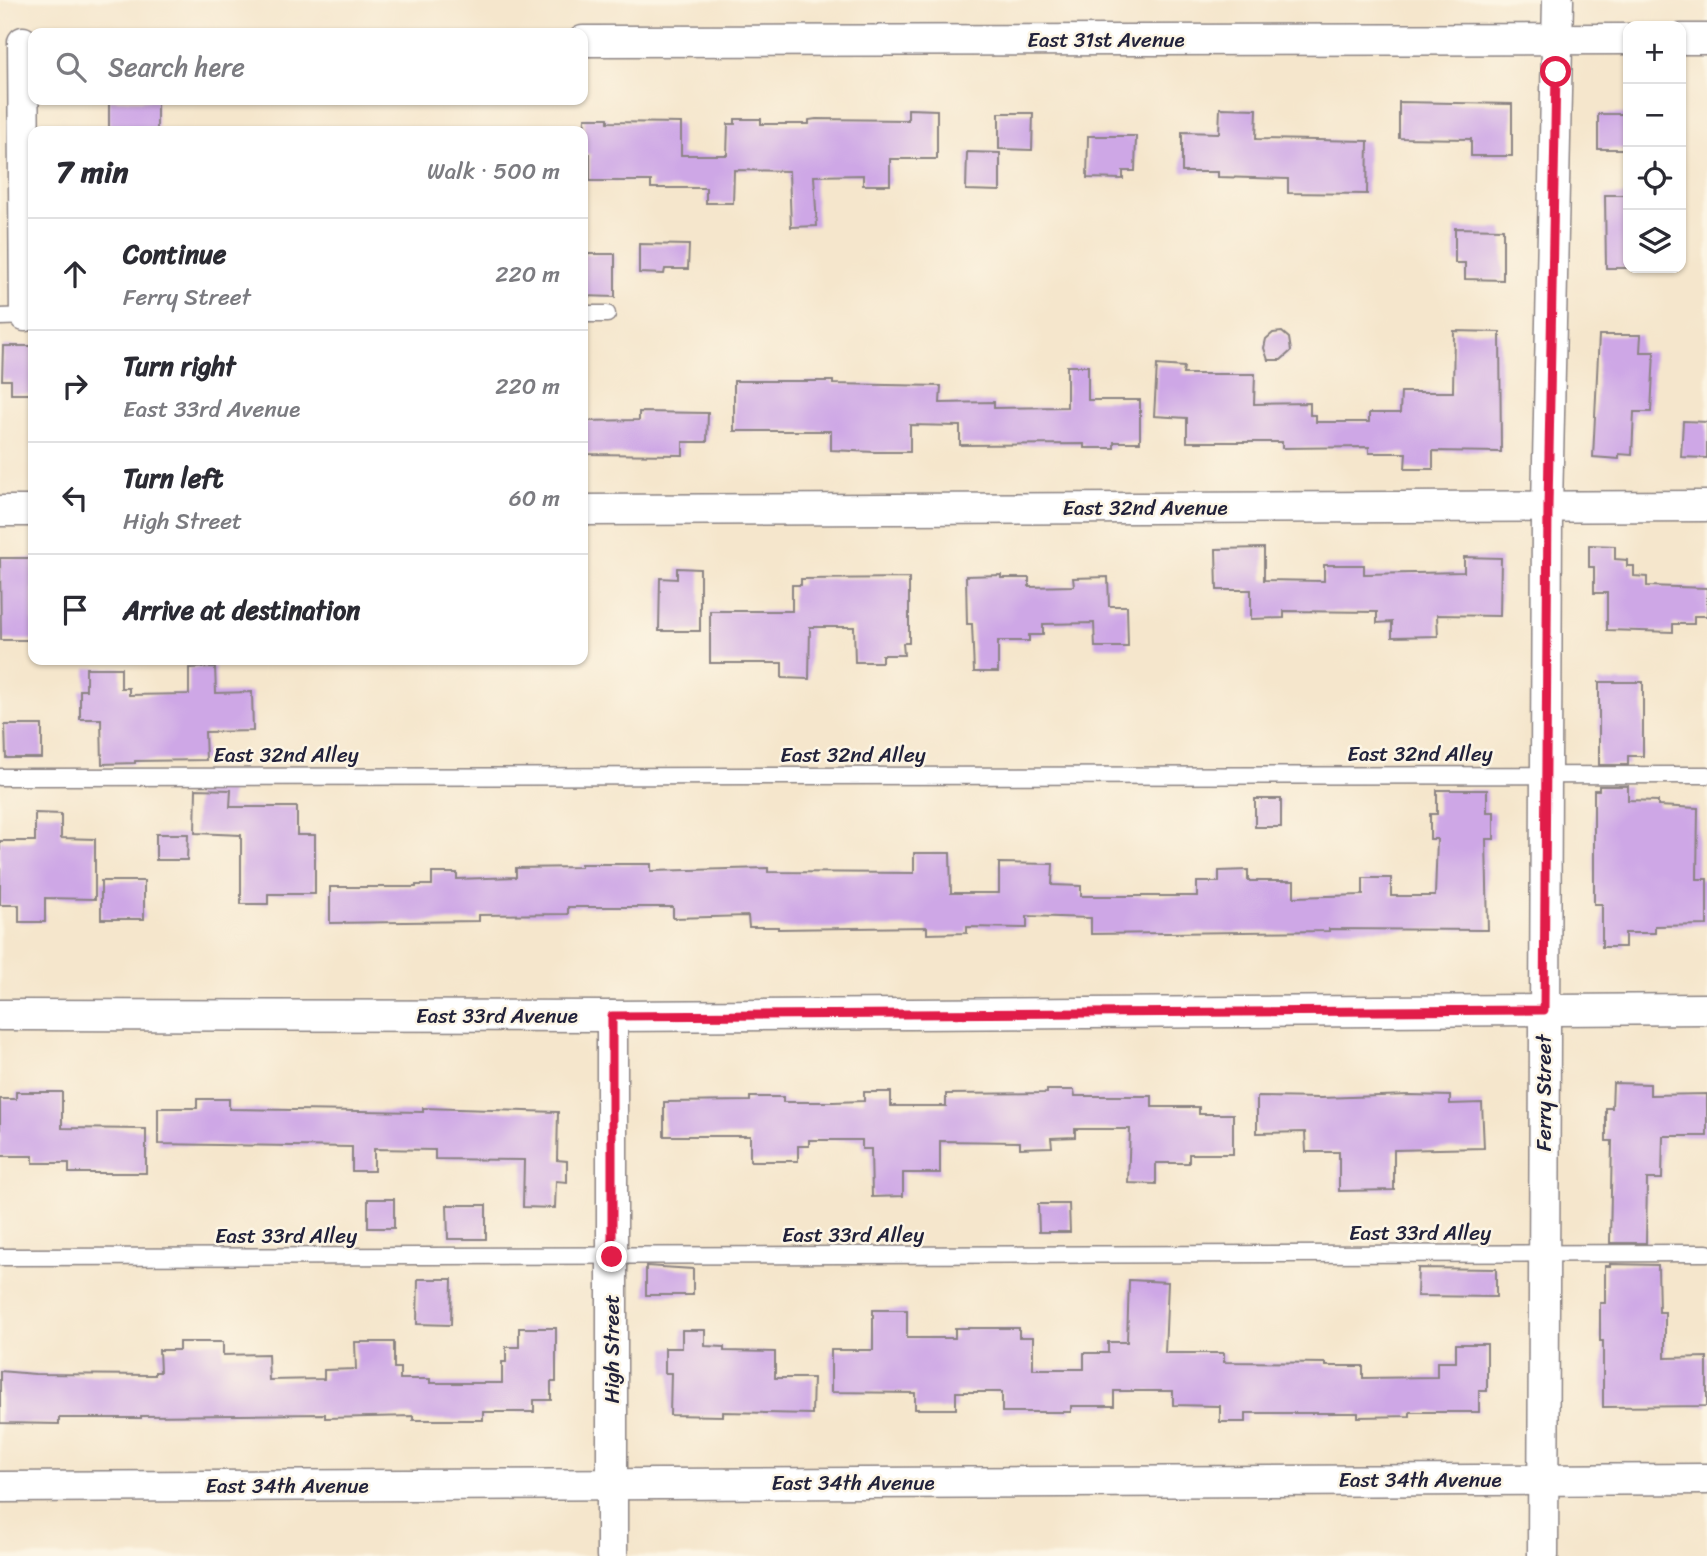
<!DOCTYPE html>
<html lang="en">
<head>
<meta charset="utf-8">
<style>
  :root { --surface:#fff; --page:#f2f2f3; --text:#2b2b33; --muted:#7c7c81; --line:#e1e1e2 }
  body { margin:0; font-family:Sriracha,sans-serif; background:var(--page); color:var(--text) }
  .controls { position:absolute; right:21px; top:21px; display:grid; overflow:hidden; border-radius:14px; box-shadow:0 2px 5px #0004 }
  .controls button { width:63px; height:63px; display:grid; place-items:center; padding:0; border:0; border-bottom:2px solid var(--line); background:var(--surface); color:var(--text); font:35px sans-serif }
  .stop { position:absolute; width:21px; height:21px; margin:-16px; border:5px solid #e11d48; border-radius:50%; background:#fff }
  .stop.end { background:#e11d48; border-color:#fff; box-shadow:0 2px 7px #0008 }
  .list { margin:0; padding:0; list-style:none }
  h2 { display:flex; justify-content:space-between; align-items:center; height:91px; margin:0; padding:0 28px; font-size:30px }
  h2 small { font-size:23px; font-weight:400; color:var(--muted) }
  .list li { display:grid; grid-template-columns:46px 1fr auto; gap:21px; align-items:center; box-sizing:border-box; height:112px; padding:0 28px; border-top:2px solid var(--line) }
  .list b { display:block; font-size:26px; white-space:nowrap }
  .list p { margin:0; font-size:23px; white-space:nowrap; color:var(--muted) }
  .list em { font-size:23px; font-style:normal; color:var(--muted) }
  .icon { flex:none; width:38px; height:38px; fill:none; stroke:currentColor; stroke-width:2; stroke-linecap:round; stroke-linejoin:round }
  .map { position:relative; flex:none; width:1707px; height:1556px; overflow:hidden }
  .search { position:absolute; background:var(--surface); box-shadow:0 2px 5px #0004; left:28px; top:28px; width:560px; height:77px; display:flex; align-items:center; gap:18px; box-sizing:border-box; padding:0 24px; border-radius:14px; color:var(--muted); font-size:26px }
  .panel { position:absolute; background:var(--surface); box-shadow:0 2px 5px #0004; left:28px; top:126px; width:560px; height:539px; border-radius:14px }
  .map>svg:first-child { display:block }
</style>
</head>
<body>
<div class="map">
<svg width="1707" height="1556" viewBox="0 0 1707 1556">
  <rect width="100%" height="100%" fill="#fcf5e5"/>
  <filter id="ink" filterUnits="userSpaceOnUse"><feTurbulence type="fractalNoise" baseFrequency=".0143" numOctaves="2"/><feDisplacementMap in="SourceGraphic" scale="14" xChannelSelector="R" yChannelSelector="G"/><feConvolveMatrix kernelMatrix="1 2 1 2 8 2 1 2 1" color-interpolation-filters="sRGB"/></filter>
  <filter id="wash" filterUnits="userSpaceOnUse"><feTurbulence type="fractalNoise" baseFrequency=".00686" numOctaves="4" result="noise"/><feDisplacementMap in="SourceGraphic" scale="28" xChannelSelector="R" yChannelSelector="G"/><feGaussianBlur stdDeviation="1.57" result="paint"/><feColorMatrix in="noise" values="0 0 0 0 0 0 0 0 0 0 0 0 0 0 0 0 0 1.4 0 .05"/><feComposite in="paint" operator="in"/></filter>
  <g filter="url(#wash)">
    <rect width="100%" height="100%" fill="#f5e6cc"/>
    <g id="blocks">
      <g fill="#cea7e6">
        <rect x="109" y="100" width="48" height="31"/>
        <path d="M1399 102 1512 104V156H1471V139L1399 138Z"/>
        <path d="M1220 108 1257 109 1256 139 1368 141 1367 194 1288 193V179L1218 177V172H1182V132L1219 133Z"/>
        <path d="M908 109 937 110V159H890V185H863V175L814 176 817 226 791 227 789 171 734 170 733 203H706V188H651V181H590V154H583L585 118H608V122L681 123V155H727L728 124H735V119H761V124H809V120L816 119 908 120Z"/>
        <path d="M999 113H1033L1032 150 999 149Z"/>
        <rect x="1598" y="114" width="30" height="35"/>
        <path d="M1088 136H1136L1135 171H1123V179L1087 178Z"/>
        <path d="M967 152 1000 153V191L966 190Z"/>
        <path d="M1605 195H1628V268H1606Z"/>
        <path d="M1455 228 1503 229V280L1465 279V263H1455Z"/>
        <path d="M639 244 689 245 688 269H665L664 274 639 273Z"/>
        <path d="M583 254H615V297L583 296Z"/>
        <path d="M1454 331 1500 332 1501 452 1433 451V469H1405L1406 453H1369V447L1282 448V442H1187V418L1154 416 1157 365 1184 367 1183 374H1255L1254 404 1310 403V415H1316V422H1369V413H1400L1401 392H1453Z"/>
        <path d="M1282 332 1289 338 1291 351 1281 360H1268L1264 348 1266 339 1273 333Z"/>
        <path d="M1599 335H1641L1640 352H1654L1651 412H1634L1632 455 1619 454V459L1593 457Z"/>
        <path d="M3 346H33V394H11V380H2Z"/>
        <path d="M1067 366H1088V400H1140V442H1114V448H1084V444L960 445V426L910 425V452H875L831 450V431H734V381H833V384L941 386 940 403 994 402V408L1067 407Z"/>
        <path d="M639 412 708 413 707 442H683V455L583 454V421L639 420Z"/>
        <path d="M1683 421 1707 422V458L1681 457Z"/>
        <path d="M1589 545 1615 546V559L1627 560V566H1634V576L1647 577V586L1707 588V616H1694V624H1673V632L1607 630V593H1594V567H1589Z"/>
        <path d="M1264 548V580L1324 581V565H1364V574L1464 572V557L1501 558 1500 616 1437 615 1438 636 1392 637V622L1377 623V612L1284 611V618L1251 619V590H1217L1216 549Z"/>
        <path d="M0 558H33V640H1Z"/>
        <path d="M677 568 700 569V631H659L660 578 677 579Z"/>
        <path d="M1001 575V578H1029V587L1074 586 1073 578 1108 577 1109 606H1127L1128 647H1095L1094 623 1043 624V635H1029V641H998V672H974L972 624H967L966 576Z"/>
        <path d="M909 578V643H903L904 655H882V662H855L854 627H810L809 679 782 678V663H710V611H792V585H801V579Z"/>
        <path d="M215 667 216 693 252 692 253 731 205 732 206 760 135 761V763L102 764 101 719H80V690H86V668H121V688H129V695L189 694V668Z"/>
        <path d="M1599 682H1643V756H1628V765H1599Z"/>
        <path d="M5 725H42V758H6Z"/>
        <path d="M1599 786H1628V800L1658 801V806L1698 808 1697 879H1707V925L1655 926V933H1625V947H1602V904H1594V790H1599Z"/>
        <path d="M196 789 231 790 230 807H297V835H315V894H268V904H241V835L195 833Z"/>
        <path d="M1437 790H1487V812H1494V839H1486L1488 930 1329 929V931L1091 934V918L1027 916V928L967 927V933L927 934V927L778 929V927H749L748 916 673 918V907H568V914L479 915V921L330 923V887H416V885H432V873H457V879L516 877V868L581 867V864H651V871L768 868V872L914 873V853H950L951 893H999V863L1053 864 1052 885 1081 886V896H1197V882H1219V871L1248 870V881H1294V897L1363 895V878H1391V896H1435L1437 839H1430V814H1437Z"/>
        <rect x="1255" y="799" width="26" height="28"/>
        <path d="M35 813 61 814V838L95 839V899L45 898V922H19V905H0V841H35Z"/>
        <path d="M156 834H188L187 860H156Z"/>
        <rect x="101" y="881" width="43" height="38"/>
        <path d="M1613 1083 1650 1084V1095L1707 1094V1136H1663L1662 1179H1647L1646 1243H1610L1612 1141H1606V1108H1612Z"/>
        <path d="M1047 1090H1074L1075 1096H1152V1107H1199V1114H1233V1154H1189V1163H1156V1184L1128 1183 1130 1129H1075V1137L1051 1138 1052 1147 1020 1148V1142L940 1141V1173H903V1196L872 1197 871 1149H862V1140H809V1146H798V1161H750V1136H664V1102L750 1101V1097H783V1102H833L864 1101V1092H891V1106H946V1094L1047 1093Z"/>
        <path d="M16 1092H62V1128L146 1129V1173H69V1163H33V1156H0V1099H16Z"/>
        <path d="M1410 1095 1450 1096V1104L1482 1103 1484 1148 1394 1150V1190L1339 1191V1152H1306L1305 1132 1257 1133V1097L1321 1098Z"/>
        <path d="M197 1099H229V1109L423 1112V1108L558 1112 557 1160 567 1161V1182L556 1181 555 1208 523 1207 524 1160 435 1159V1150L374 1149V1171H352V1147L158 1144V1108H197Z"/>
        <rect x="368" y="1199" width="26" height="29"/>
        <path d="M1038 1204H1069L1070 1232H1039Z"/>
        <path d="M447 1205H486V1239H448Z"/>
        <path d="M1610 1264 1658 1265 1659 1312H1665V1358L1707 1357V1406L1603 1407V1341H1600V1303H1605V1266H1610Z"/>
        <path d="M646 1266 693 1269V1295H646Z"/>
        <path d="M1418 1268 1496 1269V1297L1417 1296Z"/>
        <path d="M418 1279H452L451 1325 417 1324Z"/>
        <path d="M1129 1280 1168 1282 1165 1353H1224V1362L1326 1363V1366H1363V1378L1437 1377V1362H1456V1344H1487V1391H1479V1412H1410V1416L1358 1417V1413H1246V1422H1220V1406L1173 1405V1391H1114V1406H1071V1412H1002V1392H956V1409H915V1393L831 1392V1350H873V1310H907V1338H955V1328H1019V1337H1033V1369H1084V1353H1108V1342H1127Z"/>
        <path d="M519 1328H556V1382H551V1400H534V1412H483V1420H413V1416L325 1418V1414L141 1416V1418H59V1424L0 1423V1371L35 1374 155 1375V1372H160L159 1350H179V1342H223V1355L268 1354 269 1380 324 1379V1370L356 1369 355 1342H394V1368H400V1379H430V1383H502V1362H506V1347H519Z"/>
        <path d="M682 1330H705V1346L724 1347V1351L775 1352V1378H813L812 1414 723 1412V1416L670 1415 671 1373H665V1348H682Z"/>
      </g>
    </g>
  </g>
  <g filter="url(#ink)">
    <use href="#blocks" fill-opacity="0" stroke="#8c8484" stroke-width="2"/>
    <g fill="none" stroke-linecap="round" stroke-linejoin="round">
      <g stroke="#8c8484" stroke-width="19">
        <g id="lane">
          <path d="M583 314H607"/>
          <path d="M0 317 29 316"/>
          <path d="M0 777 1707 775"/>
          <path d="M0 1257 1707 1253"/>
        </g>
      </g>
      <g stroke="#8c8484" stroke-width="33">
        <g id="street">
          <path d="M1681 39H1707"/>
          <path d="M583 41 1628 39"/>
          <path d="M23 42 25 316"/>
          <path d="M583 510 1707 506"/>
          <path d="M0 511H33"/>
          <path d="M0 1015 612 1016 1707 1009"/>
          <path d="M0 1487 1707 1479"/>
          <path d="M612 1556V1016"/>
          <path d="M1543 1556 1547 507 1558 0"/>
        </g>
      </g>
      <use href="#lane" stroke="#fff" stroke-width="16"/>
      <use href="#street" stroke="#fff" stroke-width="30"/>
    </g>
  </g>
  <g fill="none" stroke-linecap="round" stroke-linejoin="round" filter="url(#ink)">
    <path stroke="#e11d48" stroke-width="9" d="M612 1257V1016L1544 1010 1548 507 1556 72"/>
  </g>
  <g text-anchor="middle" stroke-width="5" stroke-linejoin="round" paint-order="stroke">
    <g font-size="21" fill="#22223b" stroke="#fcf5e5">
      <text x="1106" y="47">East 31st Avenue</text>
      <text x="1145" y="515">East 32nd Avenue</text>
      <text x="1420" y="761">East 32nd Alley</text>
      <text x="286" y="762">East 32nd Alley</text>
      <text x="853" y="762">East 32nd Alley</text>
      <text x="497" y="1023">East 33rd Avenue</text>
      <text transform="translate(1544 1093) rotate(-90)" y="7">Ferry Street</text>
      <text x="1420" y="1240">East 33rd Alley</text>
      <text x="853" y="1242">East 33rd Alley</text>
      <text x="286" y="1243">East 33rd Alley</text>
      <text transform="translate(612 1349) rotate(-90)" y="7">High Street</text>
      <text x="1420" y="1487">East 34th Avenue</text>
      <text x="853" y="1490">East 34th Avenue</text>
      <text x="287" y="1493">East 34th Avenue</text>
    </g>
  </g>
</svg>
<div class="controls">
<button>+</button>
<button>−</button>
<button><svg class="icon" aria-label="locate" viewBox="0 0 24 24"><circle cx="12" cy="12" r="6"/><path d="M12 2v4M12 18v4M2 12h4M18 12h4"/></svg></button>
<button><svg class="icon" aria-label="layers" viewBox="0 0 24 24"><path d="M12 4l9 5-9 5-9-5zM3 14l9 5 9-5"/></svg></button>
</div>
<div class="stop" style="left:1556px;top:72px"></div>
<div class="stop end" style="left:612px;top:1257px"></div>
<div class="search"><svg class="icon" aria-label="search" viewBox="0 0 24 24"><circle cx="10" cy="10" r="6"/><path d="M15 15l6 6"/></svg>Search here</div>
<section class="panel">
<h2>7 min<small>Walk · 500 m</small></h2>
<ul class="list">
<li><svg class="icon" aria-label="ahead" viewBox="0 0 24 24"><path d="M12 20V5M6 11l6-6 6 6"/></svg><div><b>Continue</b><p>Ferry Street</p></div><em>220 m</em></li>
<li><svg class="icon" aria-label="right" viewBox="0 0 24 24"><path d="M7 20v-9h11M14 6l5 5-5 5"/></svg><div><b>Turn right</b><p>East 33rd Avenue</p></div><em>220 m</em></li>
<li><svg class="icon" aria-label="left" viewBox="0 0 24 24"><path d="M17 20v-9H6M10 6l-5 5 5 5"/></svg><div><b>Turn left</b><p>High Street</p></div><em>60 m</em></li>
<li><svg class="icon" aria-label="arrive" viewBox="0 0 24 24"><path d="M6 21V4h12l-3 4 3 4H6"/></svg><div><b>Arrive at destination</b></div></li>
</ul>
</section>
</div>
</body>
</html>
